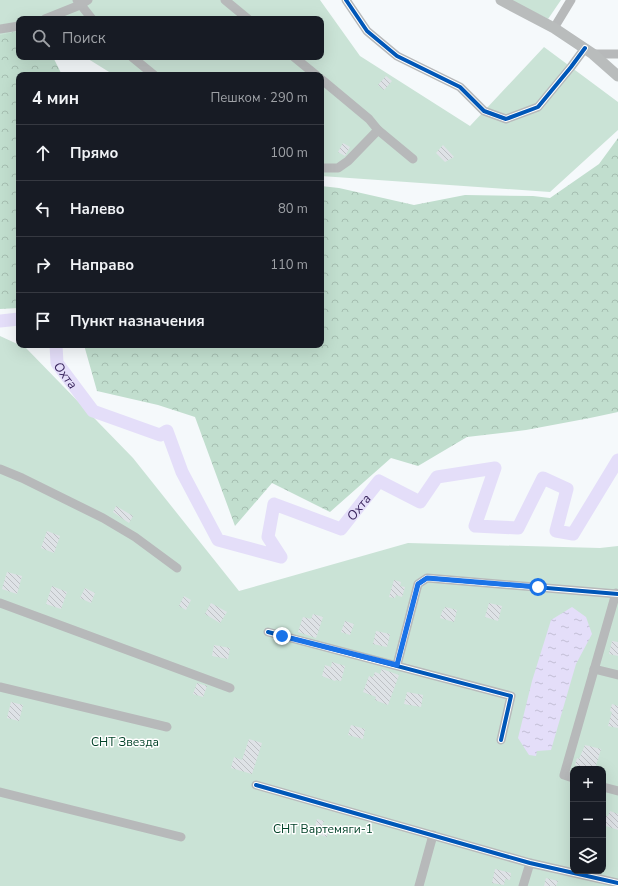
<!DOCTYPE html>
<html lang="ru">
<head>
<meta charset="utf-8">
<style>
  :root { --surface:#171b24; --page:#20242c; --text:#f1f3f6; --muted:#9ea1a6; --line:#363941 }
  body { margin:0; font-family:"Nunito Sans",sans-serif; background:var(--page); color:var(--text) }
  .controls { position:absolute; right:12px; bottom:12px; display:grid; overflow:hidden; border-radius:8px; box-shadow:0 4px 16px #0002 }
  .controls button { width:36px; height:36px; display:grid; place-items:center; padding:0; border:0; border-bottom:1px solid var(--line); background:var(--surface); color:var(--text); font:20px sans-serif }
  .stop { position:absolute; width:12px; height:12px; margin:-9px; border:3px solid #1a73e8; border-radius:50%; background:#fff }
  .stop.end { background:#1a73e8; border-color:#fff; box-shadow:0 1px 4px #0008 }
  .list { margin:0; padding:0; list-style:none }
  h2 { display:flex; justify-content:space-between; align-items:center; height:52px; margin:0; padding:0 16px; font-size:17px }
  h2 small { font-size:13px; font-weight:400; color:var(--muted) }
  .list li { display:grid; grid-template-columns:26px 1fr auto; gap:12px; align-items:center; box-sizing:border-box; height:56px; padding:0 16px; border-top:1px solid var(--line) }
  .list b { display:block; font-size:15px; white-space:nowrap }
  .list em { font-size:13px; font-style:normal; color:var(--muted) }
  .icon { flex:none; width:22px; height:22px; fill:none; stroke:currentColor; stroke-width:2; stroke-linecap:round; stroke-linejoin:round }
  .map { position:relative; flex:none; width:618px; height:886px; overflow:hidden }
  .search { position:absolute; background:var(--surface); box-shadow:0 4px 16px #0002; left:16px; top:16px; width:308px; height:44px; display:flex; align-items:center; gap:10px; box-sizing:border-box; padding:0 14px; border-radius:8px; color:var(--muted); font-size:15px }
  .panel { position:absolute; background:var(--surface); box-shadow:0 4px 16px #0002; left:16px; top:72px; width:308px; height:276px; border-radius:8px }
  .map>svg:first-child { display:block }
</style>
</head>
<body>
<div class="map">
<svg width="618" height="886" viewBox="0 0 618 886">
  <defs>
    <pattern id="forest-crowns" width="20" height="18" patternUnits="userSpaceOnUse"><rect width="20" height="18" fill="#c1dece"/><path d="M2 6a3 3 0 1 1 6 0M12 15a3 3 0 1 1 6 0" fill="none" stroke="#a5beb0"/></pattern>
    <pattern id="water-ripples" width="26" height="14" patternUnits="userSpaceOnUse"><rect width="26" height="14" fill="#e4def9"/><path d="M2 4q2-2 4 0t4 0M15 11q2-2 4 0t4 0" fill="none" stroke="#c3bed5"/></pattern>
    <pattern id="building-back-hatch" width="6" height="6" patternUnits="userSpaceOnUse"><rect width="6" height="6" fill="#dee2e6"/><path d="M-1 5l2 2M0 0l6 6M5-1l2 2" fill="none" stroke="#bec1c5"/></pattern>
  </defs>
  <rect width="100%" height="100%" fill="#f5f9fb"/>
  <g fill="url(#forest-crowns)">
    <path d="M19 31V57H53L62 75H19V308L0 309V34Z"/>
    <path d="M618 138V412L590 418 526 430 467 437 418 466 391 458 330 512 272 483 235 526 195 417 158 405 97 391 84 345H321V186L339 188 414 205 465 195 533 196 550 198 599 164Z"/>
  </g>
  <g fill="#cae3d6" fill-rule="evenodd">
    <path d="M0 0H320L360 56 470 126 544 47 618 102V130L550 192 321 176V75H114L85 57H321V19H19V31L0 35Z"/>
    <path d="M510 0H561L548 19Z"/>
    <path d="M0 336 26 348 133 458 239 591 408 543 600 548 618 546V886H0ZM573 769H603V871H573Z"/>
  </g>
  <path fill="url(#water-ripples)" d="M572 607 586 617 592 634 576 664 551 750 537 751 536 756 529 755 518 738 532 681 551 620Z"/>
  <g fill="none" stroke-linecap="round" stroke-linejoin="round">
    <g stroke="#e4def9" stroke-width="13">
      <path d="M0 321 19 319"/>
      <path id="s1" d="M56 345 57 363 93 411 160 435 167 431 182 472 218 540 281 557 268 537 274 504 341 529 379 481 420 502 437 477 495 468 475 526 518 528 543 478 567 489 556 531 573 534 618 460"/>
    </g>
  </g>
  <g fill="url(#building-back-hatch)">
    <path d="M386 76 392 81 384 90 378 85Z"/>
    <path d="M343 143 350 147 345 156 338 152Z"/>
    <path d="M443 145 454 157 445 162 436 153Z"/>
    <path d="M116 506 133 516 129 523 113 512Z"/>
    <path d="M47 531 60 536 54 553 41 548Z"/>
    <path d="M7 572 22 576 17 594 2 589Z"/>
    <path d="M394 580 401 582 400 586 405 587 402 597 396 595 395 598 389 597Z"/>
    <path d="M52 586 67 592 61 609 46 604Z"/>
    <path d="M85 588 95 593 91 603 80 598Z"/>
    <path d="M184 596 191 600 186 610 179 606Z"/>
    <path d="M211 603 227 612 220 623 205 614Z"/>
    <path d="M489 603 502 606 498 621 485 617Z"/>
    <path d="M445 607 457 610 454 622 440 618 443 609 444 610Z"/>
    <path d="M313 614 323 617 316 638 298 632 303 617 311 619Z"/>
    <path d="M345 621 354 624 350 635 341 632Z"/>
    <path d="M376 631 390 634 387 647 373 644Z"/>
    <path d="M612 641 618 642V656L609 654Z"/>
    <path d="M214 645 230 648 228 659 212 656Z"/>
    <path d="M332 662 345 666 341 681 336 680 335 681 322 676 325 665 331 667Z"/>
    <path d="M382 669 399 675 388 705 375 700 376 697 363 692 369 676 373 677 375 672 380 674Z"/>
    <path d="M197 683 207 686 203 697 193 694Z"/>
    <path d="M407 692 423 695 421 707 404 704Z"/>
    <path d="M11 702 23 705 19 721 7 718Z"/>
    <path d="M612 704 618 706V728L608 726 612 712 610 711Z"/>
    <path d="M351 725 365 729 363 739 348 735Z"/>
    <path d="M249 739 262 743 252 774 231 768 234 757 242 760Z"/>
    <path d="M585 745 601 749 595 769H588L575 765 577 758 579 759Z"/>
    <path d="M610 811 618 814V830L603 825 606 816H608Z"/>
    <path d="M317 819 324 821 322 825 329 827 327 837 313 833Z"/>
    <path d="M495 869 511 873 510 880 505 879 504 885 492 883Z"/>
    <path d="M546 878 558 881 556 886H544Z"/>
  </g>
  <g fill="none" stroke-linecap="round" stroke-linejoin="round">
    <g stroke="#b7b9ba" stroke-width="9">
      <path d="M77 0 92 19"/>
      <path d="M225 0 248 19"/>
      <path d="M346 0 367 31 397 56 460 87 484 111 506 119 538 107 571 67 585 48"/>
      <path d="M45 19 80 5 88 0"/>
      <path d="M554 28 571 0"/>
      <path d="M0 29 19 26"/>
      <path d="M593 54H618"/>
      <path d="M132 57 154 75"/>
      <path d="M294 57 316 75"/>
      <path d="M321 79 369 119 378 130 413 159"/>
      <path d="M321 168H338L348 161 378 130"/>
      <path d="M0 469 22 478 103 518 135 537 177 568"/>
      <path d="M0 603 230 688"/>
      <path d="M268 632 511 696 501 740"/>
      <path d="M397 665 418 584 427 578 618 594"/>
      <path d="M594 669 618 675"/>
      <path d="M0 687 167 727"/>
      <path d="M573 778 564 775 616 593"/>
      <path d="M256 785 530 863 618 883"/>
      <path d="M603 787 618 791"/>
      <path d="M0 792 181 837"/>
      <path d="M419 886 433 835"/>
      <path d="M523 886 530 863"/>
    </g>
    <path stroke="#b9bcbc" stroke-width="11" d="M501 0 554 28 593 54 618 76"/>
    <g stroke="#fff" stroke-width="6">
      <g id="cycleway">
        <path d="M346 0 367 31 397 56 460 87 484 111 506 119 538 107 571 67 585 48"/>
        <path d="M268 632 511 696 501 740"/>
        <path d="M397 665 418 584 427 578 618 594"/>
        <path d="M256 785 530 863 618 883"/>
      </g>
    </g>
    <use href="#cycleway" stroke="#0057b8" stroke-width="4"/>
  </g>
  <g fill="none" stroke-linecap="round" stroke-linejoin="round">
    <path stroke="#1a73e8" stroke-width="5" d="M282 636 397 665 418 584 427 578 538 587"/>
  </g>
  <g text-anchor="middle" stroke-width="3" stroke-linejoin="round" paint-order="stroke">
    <g font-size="12" fill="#004127" stroke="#fff">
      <text x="125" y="746">СНТ Звезда</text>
      <text x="323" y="833">СНТ Вартемяги-1</text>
    </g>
    <g font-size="13" font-style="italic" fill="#3a265e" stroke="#fff">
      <text dy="5" stroke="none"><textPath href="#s1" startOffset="33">Охта</textPath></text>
      <text dy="5" stroke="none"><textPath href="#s1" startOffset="500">Охта</textPath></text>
    </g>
  </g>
</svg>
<div class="controls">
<button>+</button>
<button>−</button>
<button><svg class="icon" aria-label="layers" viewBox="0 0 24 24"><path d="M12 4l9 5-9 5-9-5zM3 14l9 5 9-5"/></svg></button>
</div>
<div class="stop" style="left:538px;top:587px"></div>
<div class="stop end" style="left:282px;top:636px"></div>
<div class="search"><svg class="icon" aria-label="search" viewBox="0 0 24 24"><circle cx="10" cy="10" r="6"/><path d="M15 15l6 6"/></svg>Поиск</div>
<section class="panel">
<h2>4 мин<small>Пешком · 290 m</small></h2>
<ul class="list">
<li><svg class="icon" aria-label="ahead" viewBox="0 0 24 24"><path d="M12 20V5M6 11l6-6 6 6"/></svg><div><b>Прямо</b></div><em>100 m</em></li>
<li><svg class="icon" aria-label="left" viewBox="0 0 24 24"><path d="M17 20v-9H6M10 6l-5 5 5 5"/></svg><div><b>Налево</b></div><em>80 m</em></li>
<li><svg class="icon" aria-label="right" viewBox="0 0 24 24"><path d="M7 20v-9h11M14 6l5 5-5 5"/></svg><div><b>Направо</b></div><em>110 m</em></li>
<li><svg class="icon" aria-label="arrive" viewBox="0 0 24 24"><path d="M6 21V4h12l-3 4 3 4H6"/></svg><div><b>Пункт назначения</b></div></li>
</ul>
</section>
</div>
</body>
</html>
